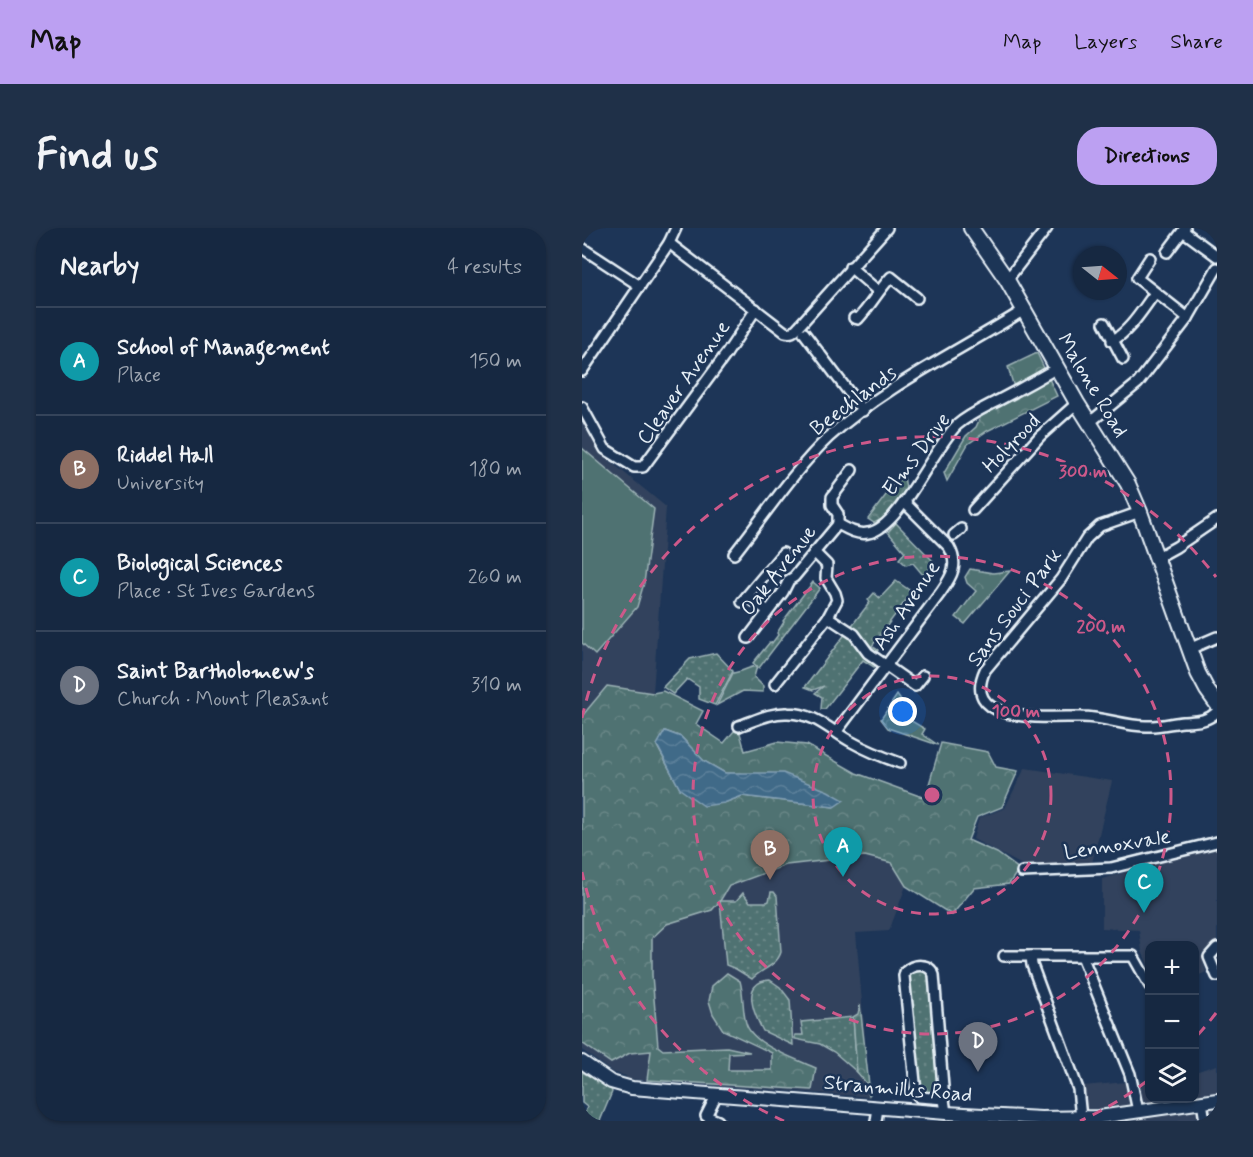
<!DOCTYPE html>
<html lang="en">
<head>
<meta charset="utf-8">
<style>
  :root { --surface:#162841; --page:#1f3048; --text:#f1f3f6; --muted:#9ea6b1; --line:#35445a; --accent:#bca0f2 }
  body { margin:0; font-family:Mynerve,sans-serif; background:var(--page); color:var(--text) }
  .controls { position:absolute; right:18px; bottom:18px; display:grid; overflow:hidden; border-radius:12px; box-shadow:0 2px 4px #0004 }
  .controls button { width:54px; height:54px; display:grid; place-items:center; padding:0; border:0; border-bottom:2px solid var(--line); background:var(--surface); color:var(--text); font:30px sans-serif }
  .compass { position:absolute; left:491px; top:18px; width:54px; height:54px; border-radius:50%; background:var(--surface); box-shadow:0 2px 4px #0004; rotate:107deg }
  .you { position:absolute; left:321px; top:484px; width:21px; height:21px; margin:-15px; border:4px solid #fff; border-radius:50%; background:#1a73e8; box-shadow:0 0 0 9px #1a73e833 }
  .badge { display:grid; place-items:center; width:39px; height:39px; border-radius:50%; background:var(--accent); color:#fff; font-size:20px; font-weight:700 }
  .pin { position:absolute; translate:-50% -50px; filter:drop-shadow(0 2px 3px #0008) }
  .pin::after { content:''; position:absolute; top:32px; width:21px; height:18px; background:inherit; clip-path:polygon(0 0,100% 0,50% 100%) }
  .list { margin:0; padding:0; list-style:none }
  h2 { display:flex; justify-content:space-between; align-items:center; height:78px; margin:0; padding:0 24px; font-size:26px }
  h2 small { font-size:20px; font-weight:400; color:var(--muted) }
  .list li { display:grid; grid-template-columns:39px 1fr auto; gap:18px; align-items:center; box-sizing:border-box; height:108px; padding:0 24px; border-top:2px solid var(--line) }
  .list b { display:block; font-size:22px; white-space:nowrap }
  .list p { margin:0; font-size:20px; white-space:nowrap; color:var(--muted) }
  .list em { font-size:20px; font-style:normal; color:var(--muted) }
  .icon { flex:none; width:33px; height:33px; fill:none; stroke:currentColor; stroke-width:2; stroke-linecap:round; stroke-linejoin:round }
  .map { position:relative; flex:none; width:635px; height:893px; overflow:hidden; border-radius:24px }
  header { display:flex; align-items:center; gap:36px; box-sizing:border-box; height:84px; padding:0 30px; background:var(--accent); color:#111 }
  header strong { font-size:28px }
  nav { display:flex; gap:33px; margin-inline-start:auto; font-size:21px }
  .intro { display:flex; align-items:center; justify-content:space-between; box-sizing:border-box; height:144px; padding:0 36px }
  h1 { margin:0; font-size:42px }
  .button { padding:15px 27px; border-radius:24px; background:var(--accent); color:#111; font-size:21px; font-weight:700 }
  main { display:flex; gap:36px; padding:0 36px }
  aside { flex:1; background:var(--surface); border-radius:24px; box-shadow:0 2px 4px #0004 }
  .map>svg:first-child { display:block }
</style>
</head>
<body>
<header>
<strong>Map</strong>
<nav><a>Map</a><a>Layers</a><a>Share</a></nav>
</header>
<div class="intro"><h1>Find us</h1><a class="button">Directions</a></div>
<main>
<aside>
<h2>Nearby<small>4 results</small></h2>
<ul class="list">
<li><span class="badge" style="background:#0f9aa8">A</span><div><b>School of Management</b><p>Place</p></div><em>150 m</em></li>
<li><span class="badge" style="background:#8d6e63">B</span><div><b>Riddel Hall</b><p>University</p></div><em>180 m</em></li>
<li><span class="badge" style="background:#0f9aa8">C</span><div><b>Biological Sciences</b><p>Place · St Ives Gardens</p></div><em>260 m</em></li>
<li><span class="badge" style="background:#6b7280">D</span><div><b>Saint Bartholomew's</b><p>Church · Mount Pleasant</p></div><em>310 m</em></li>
</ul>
</aside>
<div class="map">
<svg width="635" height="893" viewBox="0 0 635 893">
  <defs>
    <pattern id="grass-dots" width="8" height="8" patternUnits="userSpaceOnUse" patternTransform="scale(1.5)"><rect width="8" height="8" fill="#507272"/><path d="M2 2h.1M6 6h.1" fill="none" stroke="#698787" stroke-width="1.8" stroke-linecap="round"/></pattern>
    <pattern id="forest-crowns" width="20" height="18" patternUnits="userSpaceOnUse" patternTransform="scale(1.5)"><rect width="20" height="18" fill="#507272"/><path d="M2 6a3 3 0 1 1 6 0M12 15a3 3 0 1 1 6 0" fill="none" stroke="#698787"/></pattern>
    <pattern id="water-waves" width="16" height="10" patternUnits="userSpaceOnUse" patternTransform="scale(1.5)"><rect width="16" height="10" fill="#406a88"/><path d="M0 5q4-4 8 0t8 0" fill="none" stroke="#5c809a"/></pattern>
  </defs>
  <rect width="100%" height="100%" fill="#1d3557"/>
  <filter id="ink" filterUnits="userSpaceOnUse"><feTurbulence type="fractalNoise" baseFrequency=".0167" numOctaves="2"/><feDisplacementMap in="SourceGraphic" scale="12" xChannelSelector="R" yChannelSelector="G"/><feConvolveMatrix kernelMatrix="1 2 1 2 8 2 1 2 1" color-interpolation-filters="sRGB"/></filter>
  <g filter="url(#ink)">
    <g fill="#32435d">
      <path d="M0 194 17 224 84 279 71 465 126 526 354 578 307 703 274 705 288 869 44 851V848L30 844 0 822Z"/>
      <path d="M443 540 530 553 510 635 442 638 391 611 397 590 423 580Z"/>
      <path d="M635 619V715L619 726 624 744 613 749 612 718H568L567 739 560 723 557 702 520 700V651Z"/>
      <path d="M635 837V893H505L501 858 567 852 568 870H612L613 844Z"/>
    </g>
    <g fill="url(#grass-dots)" stroke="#9cb2b5" stroke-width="1.5">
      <path d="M314 295 353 335 341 347 331 335 324 337 317 331 323 324 306 304Z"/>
      <path d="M314 353 330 364 290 418 296 422 293 425 268 400 288 374 286 372 292 365 298 370Z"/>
      <path d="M231 354 238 360 177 440 171 435 188 414 190 415 196 407 195 405 202 394 201 393Z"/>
      <path d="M264 405C276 415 280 426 294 436L292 439 281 432 243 481H239L240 469 233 465 242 458 231 462 223 459Z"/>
      <path d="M134 425 151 443 133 477 117 471V459L105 451 91 466 81 459 108 431Z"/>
      <path d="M189 664H192L195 668 199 724C195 738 179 741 170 751L154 741 144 737 138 673H154L161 665 168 674H185L187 673Z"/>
      <path d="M336 740 348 745 360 866 341 867 336 861 327 748 329 742Z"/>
      <path d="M188 752 198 759 208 772 211 817 181 803C173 788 157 754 188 752Z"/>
      <path d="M271 789 275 844 252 824 238 816 213 811V807H221L219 794Z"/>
      <path d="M0 844 28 859 30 864 18 893H0L5 879 0 875Z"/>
    </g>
    <g fill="url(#forest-crowns)" stroke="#9cb2b5" stroke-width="1.5" fill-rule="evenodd">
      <path d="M455 125 475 168 405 203 386 216 365 253 362 245 384 208 394 199 399 188 435 170 426 139Z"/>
      <path d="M322 248 324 261 302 290 292 295 286 291 313 255Z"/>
      <path d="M388 341 411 345 428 343 383 396 374 389 394 363 385 355 383 349Z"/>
      <path d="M175 438 172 449 181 458V464L161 463 135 477 151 445C160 444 167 439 175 438Z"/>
      <path d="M25 458 71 465 81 463 121 483 114 496 142 515 152 503 158 505 163 523 195 514 225 517 274 545 343 570 359 515 406 524 414 539 436 543 420 579 395 589 386 612 415 625 437 641 427 656 392 660 370 687 324 658 310 635 283 628 204 637 147 658 138 673 130 682 85 696 70 710V747L76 818 81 822 145 819 168 824 147 825 146 842H190V825L141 802 131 786 127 773 130 758 145 745 158 753C162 767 160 781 164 795 170 817 214 831 234 840L230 862 65 852 69 823 48 825 29 835 0 815V488ZM83 503 99 509 122 533 143 545 163 546 252 579 160 568 142 575 98 561 75 518Z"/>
      <path d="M315 467 320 474 317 481 326 491 343 501 340 506 356 517 306 500 299 491Z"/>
      <path d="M278 777 288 866 287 867 285 856 275 844 271 789 276 786Z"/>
    </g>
    <path fill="#507272" stroke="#9cb2b5" stroke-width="1.5" d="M0 220 72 281 62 355 55 379 13 427 0 415Z"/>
    <path fill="url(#water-waves)" stroke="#83a0b5" stroke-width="1.5" d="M83 503 99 509 122 533 143 545H201L246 563 262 572 252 579 160 568 142 575 122 578 98 561 75 517Z"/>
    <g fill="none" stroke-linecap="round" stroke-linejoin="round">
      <g stroke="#e8f1f8" stroke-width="14">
        <g id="minor">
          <path d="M601 3 635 28"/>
          <path d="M87 15 203 104C210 106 212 103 217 98L305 0"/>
          <path d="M0 20 58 58"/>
          <path d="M585 24 603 0"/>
          <path d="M568 30 555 50 606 90"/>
          <path d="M268 39 296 63"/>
          <path d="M425 52 465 0"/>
          <path d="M272 90 276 91C289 77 296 63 309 49L335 70"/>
          <path d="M522 95 541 131"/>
          <path d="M222 105 281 183"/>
          <path d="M530 113C549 102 560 82 573 65"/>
          <path d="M0 143 87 15 94 0"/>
          <path d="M0 179 23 221 52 239H61L145 125 174 81"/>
          <path d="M507 195 556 155 606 90 635 40"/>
          <path d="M391 282 458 208 495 175"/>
          <path d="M558 284 518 298 505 310 479 351 403 442C377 499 472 488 500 489 522 489 543 498 564 498 577 499 589 495 601 494 615 493 624 494 635 484"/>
          <path d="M256 296C265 301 275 307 286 305 317 301 351 220 375 197 388 186 404 179 419 171 438 161 456 151 475 140"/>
          <path d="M256 296V286L250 277V269L270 242"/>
          <path d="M372 307 379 301"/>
          <path d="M152 326C182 288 213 241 247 209 304 157 377 123 442 82"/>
          <path d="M574 330 594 319 635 291"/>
          <path d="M165 368 186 383"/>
          <path d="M160 374 201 325"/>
          <path d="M246 389 272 406 286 425 333 458 341 448"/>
          <path d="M166 410 201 364 207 352 212 349 256 296"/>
          <path d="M607 421 635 409"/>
          <path d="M193 456 246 389 255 372 253 365 244 350 245 337 232 324"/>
          <path d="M157 498C172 493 189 484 206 485 234 486 245 500 268 513 284 522 301 529 318 535"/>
          <path d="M255 503 359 364C370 348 377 337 367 319L322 274"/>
          <path d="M440 644 529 640 635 614"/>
          <path d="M635 720 627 729 635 748"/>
          <path d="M422 728H449"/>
          <path d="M500 728 548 846 556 883"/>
          <path d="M135 866 124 888 136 893"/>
          <path d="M362 871 352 747C347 734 331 736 323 744L322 748 334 864 337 869 362 871 364 885"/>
          <path d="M620 874 623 893"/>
          <path d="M499 890 496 861 450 737 449 728H551L568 758"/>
          <path d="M294 893 296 880"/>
        </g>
      </g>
      <g stroke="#e8f1f8" stroke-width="16">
        <path id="tertiary" d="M0 834 29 854 50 860 364 885 459 890 517 889 635 872"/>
      </g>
      <g stroke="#e8f1f8" stroke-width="18">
        <path id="secondary" d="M389 0 425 52 495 175 546 256 558 284 616 445 625 462 635 476"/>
      </g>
      <use href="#minor" stroke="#1d3557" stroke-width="9"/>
      <use href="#tertiary" stroke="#1d3557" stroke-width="12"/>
      <use href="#secondary" stroke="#1d3557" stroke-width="14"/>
    </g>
  </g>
  <g fill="none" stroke="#cd598a" stroke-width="3" stroke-dasharray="10 8">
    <circle cx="350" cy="567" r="119"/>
    <circle cx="350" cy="567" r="239"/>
    <path d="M634 785A358 358 0 0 1 614 809M565 853A358 358 0 0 1 498 893M202 893A358 358 0 0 1 0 644M0 490A358 358 0 0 1 634 349"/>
  </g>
  <g text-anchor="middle" stroke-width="5" stroke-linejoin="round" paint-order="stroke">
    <g font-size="21" fill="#e8f1f8" stroke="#1d3557">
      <text transform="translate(101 154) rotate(-55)" y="7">Cleaver Avenue</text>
      <text transform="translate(511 157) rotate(59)" y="7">Malone Road</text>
      <text transform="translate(271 172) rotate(-37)" y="7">Beechlands</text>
      <text transform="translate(429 215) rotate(-46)" y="7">Holyrood</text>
      <text transform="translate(334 226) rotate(-53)" y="7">Elms Drive</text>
      <text transform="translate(196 342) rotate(-52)" y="7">Oak Avenue</text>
      <text transform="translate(324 377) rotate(-56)" y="7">Ash Avenue</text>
      <text transform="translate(432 379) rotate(-53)" y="7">Sans Souci Park</text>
      <text transform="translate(535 616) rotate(-9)" y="7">Lennoxvale</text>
      <text transform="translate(316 860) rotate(5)" y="7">Stranmillis Road</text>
    </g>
  </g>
  <circle cx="350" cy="567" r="9" fill="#cd598a" stroke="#1d3557" stroke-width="3"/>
  <g font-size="18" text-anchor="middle" font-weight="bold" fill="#cd598a" stroke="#1d3557" stroke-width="5" stroke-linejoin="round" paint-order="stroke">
    <text x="501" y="249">300 m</text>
    <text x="519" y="404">200 m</text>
    <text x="434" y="489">100 m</text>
  </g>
</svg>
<div class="controls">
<button>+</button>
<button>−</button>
<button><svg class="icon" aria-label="layers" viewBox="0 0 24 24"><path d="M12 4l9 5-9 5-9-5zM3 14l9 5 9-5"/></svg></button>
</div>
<svg class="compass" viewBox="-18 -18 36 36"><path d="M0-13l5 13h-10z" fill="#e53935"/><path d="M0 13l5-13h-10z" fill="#9ea6b1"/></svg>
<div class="you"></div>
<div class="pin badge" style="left:261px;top:649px;background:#0f9aa8">A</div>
<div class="pin badge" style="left:188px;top:652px;background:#8d6e63">B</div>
<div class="pin badge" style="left:562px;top:685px;background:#0f9aa8">C</div>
<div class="pin badge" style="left:396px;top:844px;background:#6b7280">D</div>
</div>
</main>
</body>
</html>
